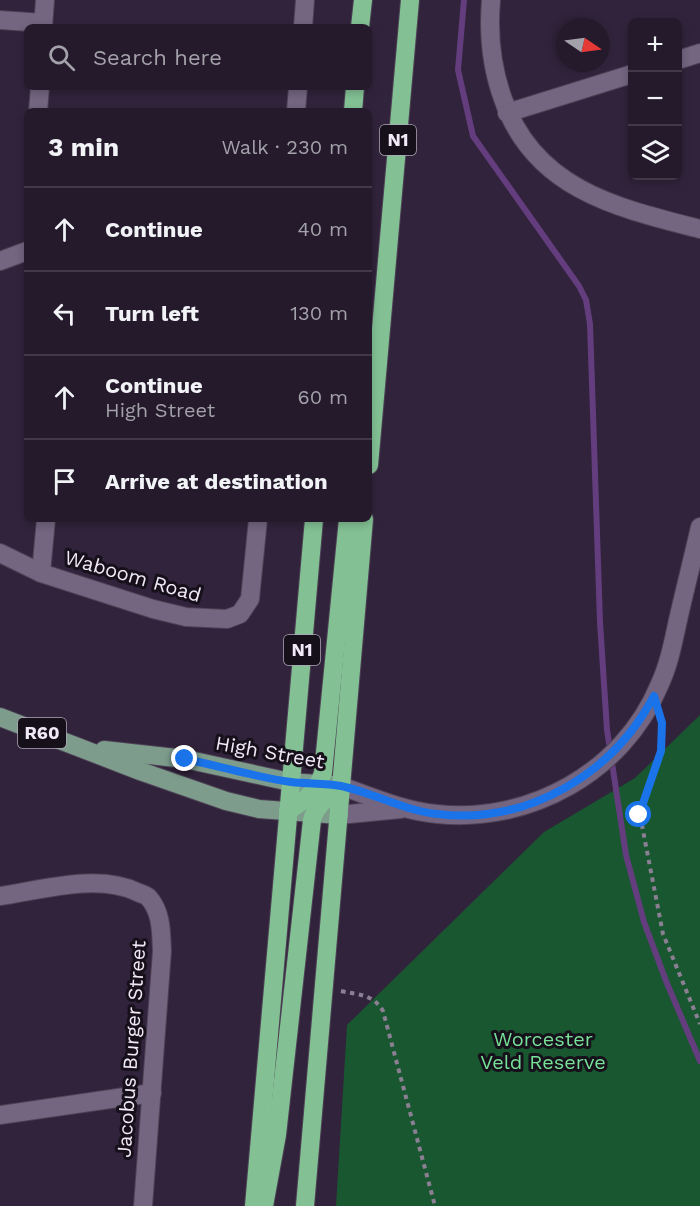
<!DOCTYPE html>
<html lang="en">
<head>
<meta charset="utf-8">
<style>
  :root { --surface:#251a2c; --page:#312738; --text:#f1f3f6; --muted:#a3a1a9; --line:#423848 }
  body { margin:0; font-family:"Work Sans",sans-serif; background:var(--page); color:var(--text) }
  .controls { position:absolute; right:18px; top:18px; display:grid; overflow:hidden; border-radius:9px; box-shadow:0 3px 9px #0003 }
  .controls button { width:54px; height:54px; display:grid; place-items:center; padding:0; border:0; border-bottom:2px solid var(--line); background:var(--surface); color:var(--text); font:30px sans-serif }
  .compass { position:absolute; left:556px; top:18px; width:54px; height:54px; border-radius:50%; background:var(--surface); box-shadow:0 3px 9px #0003; rotate:103deg }
  .stop { position:absolute; width:18px; height:18px; margin:-14px; border:4px solid #1a73e8; border-radius:50%; background:#fff }
  .stop.end { background:#1a73e8; border-color:#fff; box-shadow:0 2px 6px #0008 }
  .list { margin:0; padding:0; list-style:none }
  h2 { display:flex; justify-content:space-between; align-items:center; height:78px; margin:0; padding:0 24px; font-size:26px }
  h2 small { font-size:20px; font-weight:400; color:var(--muted) }
  .list li { display:grid; grid-template-columns:39px 1fr auto; gap:18px; align-items:center; box-sizing:border-box; height:84px; padding:0 24px; border-top:2px solid var(--line) }
  .list b { display:block; font-size:22px; white-space:nowrap }
  .list p { margin:0; font-size:20px; white-space:nowrap; color:var(--muted) }
  .list em { font-size:20px; font-style:normal; color:var(--muted) }
  .icon { flex:none; width:33px; height:33px; fill:none; stroke:currentColor; stroke-width:2; stroke-linecap:round; stroke-linejoin:round }
  .map { position:relative; flex:none; width:700px; height:1206px; overflow:hidden }
  .search { position:absolute; background:var(--surface); box-shadow:0 3px 9px #0003; left:24px; top:24px; width:348px; height:66px; display:flex; align-items:center; gap:15px; box-sizing:border-box; padding:0 21px; border-radius:9px; color:var(--muted); font-size:22px }
  .panel { position:absolute; background:var(--surface); box-shadow:0 3px 9px #0003; left:24px; top:108px; width:348px; height:414px; border-radius:9px }
  .map>svg:first-child { display:block }
</style>
</head>
<body>
<div class="map">
<svg width="700" height="1206" viewBox="0 0 700 1206">
  <rect width="100%" height="100%" fill="#31233b"/>
  <path fill="#195730" d="M700 715V1206H336L347 1025 544 832 635 778Z"/>
  <g fill="none" stroke-linecap="round" stroke-linejoin="round">
    <path stroke="#643d7f" stroke-width="6" d="M464 0 458 70 473 136 579 286 586 300 590 324 600 622 607 730 626 855 644 922 666 981 700 1061"/>
    <g stroke="#4d4155" stroke-width="20">
      <g id="minor">
        <path d="M491 0C488 35 491 66 503 99 534 189 617 208 700 229"/>
        <path d="M0 20 43 23"/>
        <path d="M43 27 45 0"/>
        <path d="M303 27 305 0"/>
        <path d="M678 60 700 53"/>
        <path d="M38 111 40 87"/>
        <path d="M296 111 298 87"/>
        <path d="M507 113 632 74"/>
        <path d="M0 261 27 251"/>
        <path d="M0 553 41 573 153 609 186 617 227 619 240 614 250 599 258 519"/>
        <path d="M41 573 46 519"/>
        <path d="M341 786C372 797 404 811 437 814 529 824 623 772 659 686 669 665 673 643 678 620 685 589 693 558 700 527"/>
        <path d="M339 815 401 809"/>
        <path d="M0 896C42 890 98 873 137 892 141 894 147 895 149 898 162 913 161 933 162 951L143 1206"/>
        <path d="M0 1115 152 1093"/>
      </g>
    </g>
    <g stroke="#4d4155" stroke-width="20">
      <g id="major">
        <path d="M0 717 140 771 226 801 259 809 339 815"/>
        <path d="M104 750 185 759 290 782 332 785"/>
      </g>
    </g>
    <g stroke="#4d4155" stroke-width="20">
      <g id="highway">
        <path d="M360 27 363 0"/>
        <path d="M353 111 355 87"/>
        <path d="M369 465 410 0"/>
        <path d="M288 811C304 801 317 791 323 773L348 519"/>
        <path d="M254 1206 314 519"/>
        <path d="M264 1206 277 1135 312 820C316 805 329 796 341 786"/>
        <path d="M305 1206 364 519"/>
      </g>
    </g>
    <g stroke="#8a7f93" stroke-width="4" stroke-dasharray="4.5 4.5" stroke-linecap="butt">
      <path d="M661 720V751L640 815 663 934 700 1024"/>
      <path d="M341 991C359 995 373 994 383 1011L435 1206"/>
    </g>
    <use href="#minor" stroke="#746580" stroke-width="18"/>
    <use href="#major" stroke="#7d9c8c" stroke-width="18"/>
    <use href="#highway" stroke="#83c194" stroke-width="18"/>
  </g>
  <g fill="none" stroke-linecap="round" stroke-linejoin="round">
    <path stroke="#1a73e8" stroke-width="8" d="M185 759C220 766 255 777 291 782 308 784 325 783 341 786 374 793 402 810 437 814 527 825 612 775 654 696L662 723 661 751 639 815"/>
  </g>
  <g text-anchor="middle" stroke-width="6" stroke-linejoin="round" paint-order="stroke">
    <g fill="#16101a" stroke="#afa7b5" stroke-width="1.5">
      <rect x="380" y="125" width="36" height="30" rx="4.5"/>
      <rect x="284" y="635" width="36" height="30" rx="4.5"/>
      <rect x="18" y="718" width="48" height="30" rx="4.5"/>
    </g>
    <g font-size="18" font-weight="bold" fill="#f1e8f8">
      <text x="398" y="146">N1</text>
      <text x="302" y="656">N1</text>
      <text x="42" y="739">R60</text>
    </g>
    <g font-size="20" fill="#f1e8f8" stroke="#16101a">
      <text transform="translate(133 576) rotate(16)" y="7">Waboom Road</text>
      <text transform="translate(270 752) rotate(10)" y="7">High Street</text>
      <text transform="translate(131 1049) rotate(-86)" y="7">Jacobus Burger Street</text>
    </g>
    <g font-size="20" fill="#77e199" stroke="#16101a">
      <text x="543" y="1046">Worcester<tspan x="543" dy="23">Veld Reserve</tspan></text>
    </g>
  </g>
</svg>
<div class="controls">
<button>+</button>
<button>−</button>
<button><svg class="icon" aria-label="layers" viewBox="0 0 24 24"><path d="M12 4l9 5-9 5-9-5zM3 14l9 5 9-5"/></svg></button>
</div>
<svg class="compass" viewBox="-18 -18 36 36"><path d="M0-13l5 13h-10z" fill="#e53935"/><path d="M0 13l5-13h-10z" fill="#a3a1a9"/></svg>
<div class="stop" style="left:639px;top:815px"></div>
<div class="stop end" style="left:185px;top:759px"></div>
<div class="search"><svg class="icon" aria-label="search" viewBox="0 0 24 24"><circle cx="10" cy="10" r="6"/><path d="M15 15l6 6"/></svg>Search here</div>
<section class="panel">
<h2>3 min<small>Walk · 230 m</small></h2>
<ul class="list">
<li><svg class="icon" aria-label="ahead" viewBox="0 0 24 24"><path d="M12 20V5M6 11l6-6 6 6"/></svg><div><b>Continue</b></div><em>40 m</em></li>
<li><svg class="icon" aria-label="left" viewBox="0 0 24 24"><path d="M17 20v-9H6M10 6l-5 5 5 5"/></svg><div><b>Turn left</b></div><em>130 m</em></li>
<li><svg class="icon" aria-label="ahead" viewBox="0 0 24 24"><path d="M12 20V5M6 11l6-6 6 6"/></svg><div><b>Continue</b><p>High Street</p></div><em>60 m</em></li>
<li><svg class="icon" aria-label="arrive" viewBox="0 0 24 24"><path d="M6 21V4h12l-3 4 3 4H6"/></svg><div><b>Arrive at destination</b></div></li>
</ul>
</section>
</div>
</body>
</html>
